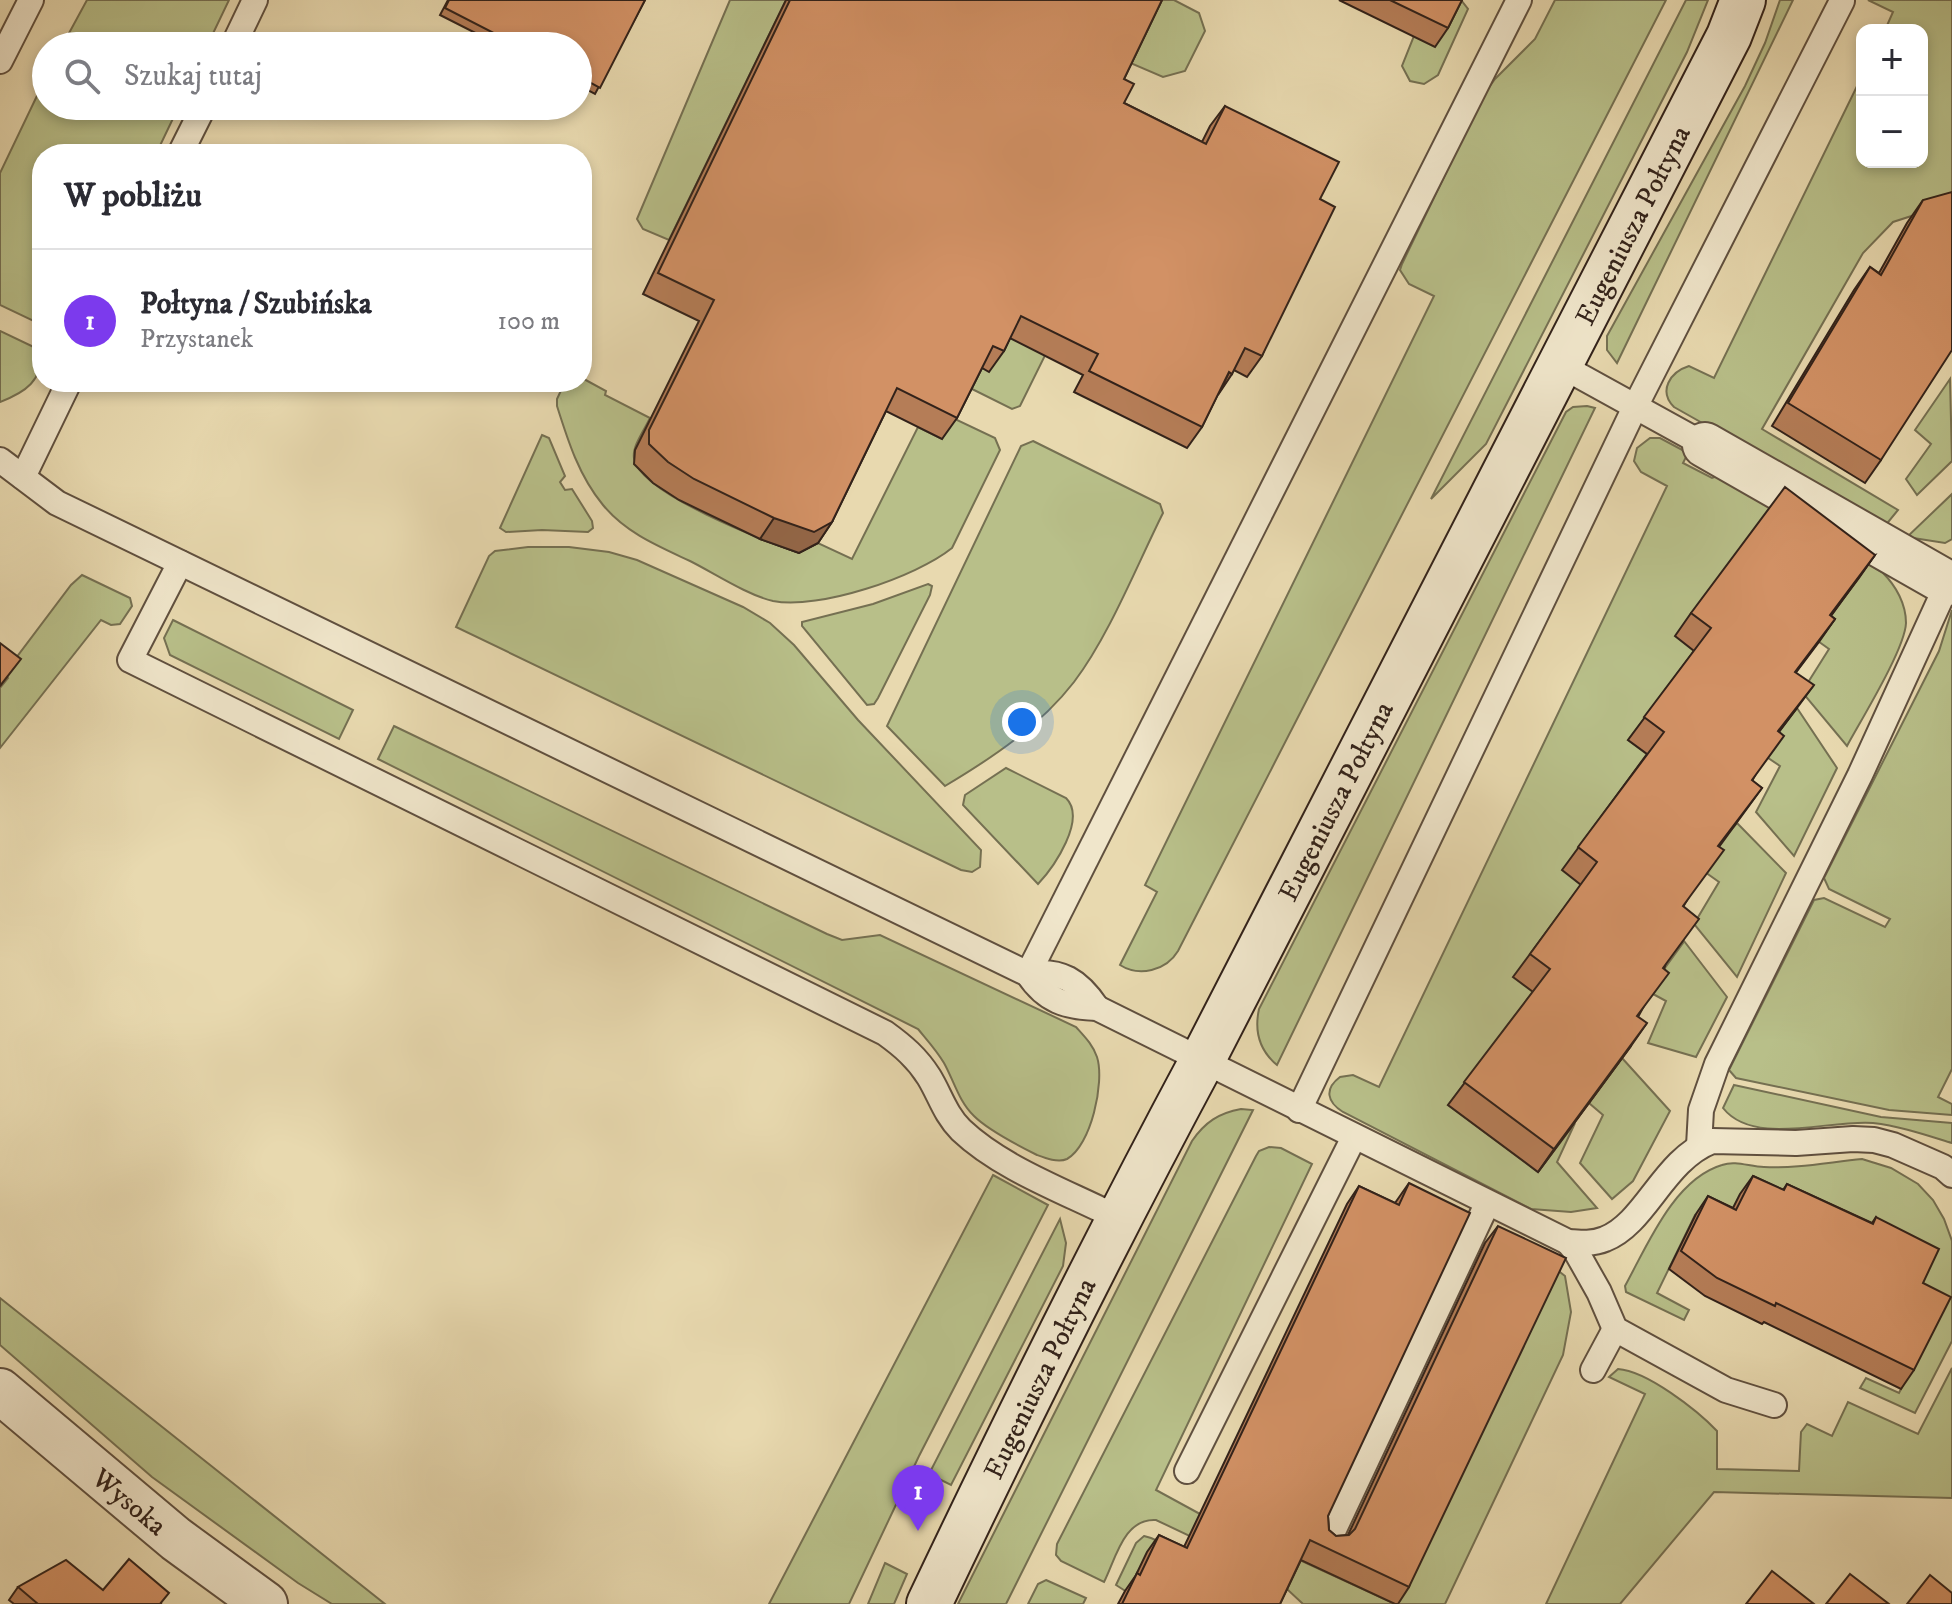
<!DOCTYPE html>
<html lang="pl">
<head>
<meta charset="utf-8">
<style>
  :root { --surface:#fff; --page:#f2f2f3; --text:#2b2b33; --muted:#7c7c81; --line:#e1e1e2; --accent:#7c3aed }
  body { margin:0; font-family:"IM FELL DW Pica",serif; background:var(--page); color:var(--text) }
  .controls { position:absolute; right:24px; top:24px; display:grid; overflow:hidden; border-radius:16px; box-shadow:0 4px 12px #0003 }
  .controls button { width:72px; height:72px; display:grid; place-items:center; padding:0; border:0; border-bottom:2px solid var(--line); background:var(--surface); color:var(--text); font:40px sans-serif }
  .you { position:absolute; left:1022px; top:722px; width:28px; height:28px; margin:-20px; border:6px solid #fff; border-radius:50%; background:#1a73e8; box-shadow:0 0 0 12px #1a73e833 }
  .badge { display:grid; place-items:center; width:52px; height:52px; border-radius:50%; background:var(--accent); color:#fff; font-size:26px; font-weight:700 }
  .pin { position:absolute; translate:-50% -66px; filter:drop-shadow(0 2px 4px #0008) }
  .pin::after { content:''; position:absolute; top:42px; width:28px; height:24px; background:inherit; clip-path:polygon(0 0,100% 0,50% 100%) }
  .list { margin:0; padding:0; list-style:none }
  h2 { display:flex; justify-content:space-between; align-items:center; height:104px; margin:0; padding:0 32px; font-size:34px }
  h2 small { font-size:26px; font-weight:400; color:var(--muted) }
  .list li { display:grid; grid-template-columns:52px 1fr auto; gap:24px; align-items:center; box-sizing:border-box; height:144px; padding:0 32px; border-top:2px solid var(--line) }
  .list b { display:block; font-size:30px; white-space:nowrap }
  .list p { margin:0; font-size:26px; white-space:nowrap; color:var(--muted) }
  .list em { font-size:26px; font-style:normal; color:var(--muted) }
  .icon { flex:none; width:44px; height:44px; fill:none; stroke:currentColor; stroke-width:2; stroke-linecap:round; stroke-linejoin:round }
  .map { position:relative; flex:none; width:1952px; height:1604px; overflow:hidden }
  .search { position:absolute; background:var(--surface); box-shadow:0 4px 12px #0003; left:32px; top:32px; width:560px; height:88px; display:flex; align-items:center; gap:20px; box-sizing:border-box; padding:0 28px; border-radius:44px; color:var(--muted); font-size:30px }
  .panel { position:absolute; background:var(--surface); box-shadow:0 4px 12px #0003; left:32px; top:144px; width:560px; height:248px; border-radius:32px }
  .map>svg:first-child { display:block }
</style>
</head>
<body>
<div class="map">
<svg width="1952" height="1604" viewBox="0 0 1952 1604">
  <rect width="100%" height="100%" fill="#e8d9af"/>
  <filter id="stains"><feTurbulence type="fractalNoise" baseFrequency=".0025" numOctaves="4"/><feColorMatrix values="0 0 0 0 .2 0 0 0 0 .09 0 0 0 0 .02 0 0 0 .5 -.17"/></filter>
  <radialGradient id="worn" r=".72"><stop offset=".6" stop-color="#630" stop-opacity="0"/><stop offset="1" stop-color="#630" stop-opacity=".3"/></radialGradient>
  <g fill="#b8bf89" stroke="#757052" stroke-width="2">
    <path d="M87 0H229L207 46H62Z"/>
    <path d="M730 0H786L669 240 643 229 637 219Z"/>
    <path d="M1141 0H1174L1199 13 1205 31 1185 71 1163 77 1128 62Z"/>
    <path d="M1461 0 1468 9 1438 75 1424 84 1410 81 1402 66 1414 36Z"/>
    <path d="M1555 0H1666L1178 951C1166 971 1139 977 1120 965L1157 892 1145 885 1434 296 1409 284 1400 270 1402 264 1484 94 1495 79 1535 39Z"/>
    <path d="M1686 0H1708L1687 52 1486 444 1431 499Z"/>
    <path d="M1780 0H1793L1617 363 1607 350V336L1745 86 1765 43Z"/>
    <path d="M1868 0H1952V203L1893 222 1863 253 1762 429 1898 510 1885 526 1674 407C1658 391 1670 372 1689 366L1714 378 1862 76V162H1922V30H1885L1893 12Z"/>
    <path d="M46 77V106H179L156 154H42V325L0 305V173Z"/>
    <path d="M1117 108 1152 139 1020 406 1012 409 968 387Z"/>
    <path d="M0 331 42 351C42 381 26 392 0 402Z"/>
    <path d="M582 378 606 391 605 395 650 418C645 429 632 446 634 458 640 494 766 541 799 553L818 543 852 559 918 427 942 439 953 418 995 438 1000 450 952 548C916 577 819 610 773 601 747 595 714 573 690 561 658 546 626 533 603 505 579 476 568 441 557 406V399L565 382H582Z"/>
    <path d="M1950 379 1952 461 1917 495 1906 479 1931 444 1915 430Z"/>
    <path d="M1587 406 1595 408 1277 1065C1259 1050 1254 1032 1259 1009L1566 412 1573 407Z"/>
    <path d="M542 435 549 438 565 476 560 482 565 490 572 489 592 521 593 528 588 532 542 530 506 532 500 528Z"/>
    <path d="M1650 438H1660L1688 453 1683 463 1712 478 1723 474 1883 573C1896 586 1906 604 1906 623 1905 649 1861 720 1847 746L1802 692 1829 649 1808 634 1695 652 1628 740 1648 755 1581 885 1534 992 1448 1105 1538 1172 1575 1123 1557 1162 1597 1208 1571 1212 1531 1209 1343 1112C1327 1102 1324 1089 1340 1077L1353 1075 1379 1087 1667 486 1641 472 1634 461 1637 448Z"/>
    <path d="M1033 441 1160 504 1163 513C1137 565 1109 636 1074 682 1040 726 992 758 945 786L887 726 1021 446Z"/>
    <path d="M1952 494V539L1945 543 1907 537Z"/>
    <path d="M528 547H569L609 552 637 560 743 607 770 623 794 645 858 720 981 850 980 867 972 872 961 870 456 627 489 556 495 551Z"/>
    <path d="M82 575 130 598 132 606 120 624 111 625 101 620 0 748V688L8 678 4 674 71 585Z"/>
    <path d="M928 584 932 586 930 595 878 698 874 704 867 705 802 626V622L873 604Z"/>
    <path d="M1952 610V1069L1938 1097 1952 1104V1115L1889 1110 1736 1078 1729 1070 1814 900 1824 898 1885 927 1890 919 1829 889 1824 878 1939 651Z"/>
    <path d="M173 620 353 710 339 739 170 655 164 638Z"/>
    <path d="M1797 708 1837 768 1794 856 1756 812 1780 766 1758 751Z"/>
    <path d="M394 726 827 934 842 940 880 935 1076 1027C1085 1037 1093 1045 1097 1057 1105 1082 1091 1146 1067 1159 1058 1163 1045 1158 1037 1155 1019 1146 988 1130 974 1116 959 1102 954 1081 944 1063 937 1051 927 1040 918 1029L378 759Z"/>
    <path d="M1006 768 1066 798C1087 819 1054 867 1038 884L963 805 965 795Z"/>
    <path d="M1737 823 1786 873 1737 977 1694 924 1719 882 1698 867Z"/>
    <path d="M1671 924 1727 997 1696 1057 1648 1043 1666 1001 1642 988 1654 983 1683 943Z"/>
    <path d="M1622 1058 1670 1111 1633 1181 1612 1199 1580 1163 1603 1115 1589 1103Z"/>
    <path d="M1734 1085 1881 1117 1952 1123V1143C1926 1135 1900 1126 1873 1123 1830 1119 1754 1147 1723 1108Z"/>
    <path d="M1241 1109 1253 1110 1006 1604H958L1192 1141C1205 1122 1219 1113 1241 1109Z"/>
    <path d="M1269 1147 1281 1148 1312 1164 1156 1490 1200 1514 1395 1604H1303L1272 1575 1156 1520C1124 1518 1116 1558 1104 1582L1061 1561 1056 1555 1057 1544 1256 1156 1259 1151Z"/>
    <path d="M1862 1159 1891 1168 1918 1184 1933 1200 1944 1219 1952 1241V1341L1915 1413 1860 1388 1866 1378 1899 1393 1938 1316 1741 1194 1724 1228 1695 1215 1657 1293 1689 1310 1684 1320 1626 1292 1625 1286C1647 1246 1674 1179 1722 1165 1736 1160 1750 1167 1764 1167 1796 1169 1830 1162 1862 1159Z"/>
    <path d="M993 1175 1048 1205 919 1456 849 1604H769Z"/>
    <path d="M1060 1219 1066 1243 1063 1266 951 1485 929 1474Z"/>
    <path d="M1556 1269 1565 1276 1571 1312 1563 1355 1445 1604H1397Z"/>
    <path d="M0 1298 385 1604H332L298 1583 152 1477 0 1345Z"/>
    <path d="M1952 1368V1498L1714 1492 1620 1604H1546L1645 1394 1609 1377 1618 1369C1647 1371 1697 1410 1717 1431V1469L1799 1471 1801 1432 1807 1424 1832 1436 1848 1402 1918 1434Z"/>
    <path d="M1144 1536 1151 1538 1261 1587 1127 1592 1116 1585 1136 1543Z"/>
    <path d="M885 1563 907 1574 894 1604H868Z"/>
    <path d="M1046 1580 1086 1598 1083 1604H1028L1038 1584Z"/>
  </g>
  <g fill="none" stroke-linecap="round" stroke-linejoin="round">
    <g stroke="#60503f" stroke-width="28">
      <g id="lane">
        <path d="M233 46 255 0"/>
        <path d="M0 61 31 0"/>
        <path d="M180 154 204 106"/>
        <path d="M1560 365 1705 445"/>
        <path d="M0 460 57 503 1028 974C1046 1001 1066 1007 1097 1008L1568 1242C1581 1243 1593 1244 1605 1239 1646 1223 1663 1160 1712 1141L1796 1143 1853 1139 1874 1140 1893 1145 1943 1167 1952 1175"/>
        <path d="M23 477 69 382"/>
        <path d="M180 563 130 660 885 1033C903 1046 917 1058 929 1077 940 1095 945 1114 961 1130 1002 1169 1067 1192 1118 1218"/>
        <path d="M1028 974 1519 0"/>
        <path d="M1028 974C1061 969 1079 981 1097 1008"/>
        <path d="M1299 1110 1636 405 1842 1"/>
        <path d="M1699 1146 1701 1110 1717 1064 1860 775 1951 576"/>
        <path d="M1568 1242 1577 1253 1599 1292 1615 1329 1726 1390 1774 1405"/>
        <path d="M1593 1370 1615 1329"/>
        <path d="M1187 1471 1354 1137"/>
        <path d="M1329 1540 1487 1204"/>
      </g>
    </g>
    <g stroke="#60503f" stroke-width="48">
      <g id="street">
        <path d="M1705 445 1947 583"/>
        <path d="M0 1391 176 1539 265 1604"/>
      </g>
    </g>
    <g stroke="#32221a" stroke-width="48">
      <path id="secondary" d="M929 1604C1016 1421 1106 1240 1202 1061L1729 36 1743 0"/>
    </g>
    <use href="#lane" stroke="#f0e6cb" stroke-width="24"/>
    <use href="#street" stroke="#f0e6cb" stroke-width="44"/>
    <use href="#secondary" stroke="#f0e6cb" stroke-width="44"/>
  </g>
  <g fill="#b57d57" stroke="#32221a" stroke-width="2">
    <path d="M448 0H645L595 94 578 85V46H501L440 15Z"/>
    <path d="M786 0H1162L1124 79V103L1202 142 1210 126 1225 106 1320 199 1262 356 1247 377 1234 370 1218 394 1202 427 1187 448 1074 392 1083 375 1010 338 1004 351 989 372 982 368 957 418 942 439 886 411 832 522 818 543 799 553 760 539 679 500 653 483 634 464 635 450 699 321 643 294Z"/>
    <path d="M1339 0H1462L1448 28 1435 47Z"/>
    <path d="M1923 200 1881 460 1865 483 1772 426 1854 290 1870 267 1879 273 1907 223Z"/>
    <path d="M1875 555 1831 616 1835 619 1796 672 1797 708 1779 732 1752 781 1762 788 1719 847 1683 907 1664 969 1638 1017 1631 1046 1538 1172 1448 1105 1533 992 1513 977 1581 885 1562 870 1647 754 1628 740 1694 651 1675 636 1691 613Z"/>
    <path d="M1753 1176 1783 1190 1787 1184 1872 1223 1876 1217 1923 1283 1914 1370 1901 1389 1764 1322 1762 1324 1705 1296 1669 1269 1696 1214 1708 1196 1733 1208 1740 1194Z"/>
    <path d="M1409 1183 1328 1516 1329 1530 1336 1536 1348 1535 1485 1243 1498 1226 1409 1587 1398 1604H1395L1301 1560 1280 1604H1118L1125 1591 1136 1575 1147 1552 1159 1535 1184 1547 1347 1204 1359 1186 1395 1203Z"/>
    <path d="M18 1587 103 1590 162 1604H14L9 1600Z"/>
  </g>
  <g fill="#936647" stroke="#32221a" stroke-width="2">
    <path d="M1229 372 1232 374 1218 395Z"/>
    <path d="M774 518 832 522 818 543 799 553 760 539Z"/>
    <path d="M1875 555 1859 578 1814 638 1830 615Z"/>
    <path d="M1835 619 1819 642 1779 695 1795 672Z"/>
    <path d="M1814 685 1797 708 1762 754 1778 731Z"/>
    <path d="M1647 1023 1631 1046 1538 1172 1554 1149Z"/>
  </g>
  <g fill="#d29165" stroke="#32221a" stroke-width="2">
    <path d="M449 0H645L600 88 578 76V46H519L445 8Z"/>
    <path d="M790 0H1162L1124 79 1134 84 1124 103 1206 144 1225 106 1339 162 1320 199 1335 207 1262 356 1245 348 1232 374 1229 372 1202 427 1089 371 1098 354 1021 316 1004 351 993 346 957 418 897 388 832 522 814 532 774 518 694 479 668 462 649 444V430L714 300 658 273Z"/>
    <path d="M1390 0H1462L1448 28Z"/>
    <path d="M1952 192V350L1881 460 1788 403 1870 267 1881 275 1923 200Z"/>
    <path d="M1785 487 1875 555 1830 615 1835 619 1795 672 1814 685 1778 731 1784 736 1752 780 1762 788 1718 846 1724 850 1683 906 1699 919 1663 968 1669 973 1637 1016 1647 1023 1554 1149 1464 1082 1550 969 1530 954 1597 862 1578 847 1664 732 1644 717 1711 628 1691 613Z"/>
    <path d="M0 643 21 659 0 686Z"/>
    <path d="M1753 1176 1784 1190 1787 1184 1873 1224 1876 1217 1939 1249 1923 1283 1951 1297 1914 1370 1776 1303 1775 1306 1717 1278 1681 1251 1708 1196 1736 1210Z"/>
    <path d="M1409 1183 1470 1213 1328 1516 1329 1530 1336 1536 1349 1535 1355 1529 1498 1226 1566 1258 1409 1587 1310 1540 1280 1604H1122L1137 1573 1140 1575 1159 1535 1187 1548 1359 1186 1399 1205Z"/>
    <path d="M129 1559 169 1593 160 1604H38L18 1587 66 1560 103 1590Z"/>
    <path d="M1772 1571 1814 1604H1746Z"/>
    <path d="M1850 1574 1889 1604H1826Z"/>
    <path d="M1930 1575 1952 1593V1604H1907Z"/>
  </g>
  <g text-anchor="middle" stroke-width="7" stroke-linejoin="round" paint-order="stroke">
    <g font-size="28" fill="#32221a" stroke="#f0e6cb">
      <text transform="translate(1632 225) rotate(-63)" y="10">Eugeniusza Połtyna</text>
      <text transform="translate(1335 801) rotate(-63)" y="10">Eugeniusza Połtyna</text>
      <text transform="translate(1039 1378) rotate(-64)" y="10">Eugeniusza Połtyna</text>
      <text transform="translate(130 1501) rotate(40)" y="10">Wysoka</text>
    </g>
  </g>
  <rect width="100%" height="100%" filter="url(#stains)"/>
  <rect width="100%" height="100%" fill="url(#worn)"/>
</svg>
<div class="controls">
<button>+</button>
<button>−</button>
</div>
<div class="you"></div>
<div class="pin badge" style="left:918px;top:1531px">1</div>
<div class="search"><svg class="icon" aria-label="search" viewBox="0 0 24 24"><circle cx="10" cy="10" r="6"/><path d="M15 15l6 6"/></svg>Szukaj tutaj</div>
<section class="panel">
<h2>W pobliżu<small></small></h2>
<ul class="list">
<li><span class="badge">1</span><div><b>Połtyna / Szubińska</b><p>Przystanek</p></div><em>100 m</em></li>
</ul>
</section>
</div>
</body>
</html>
